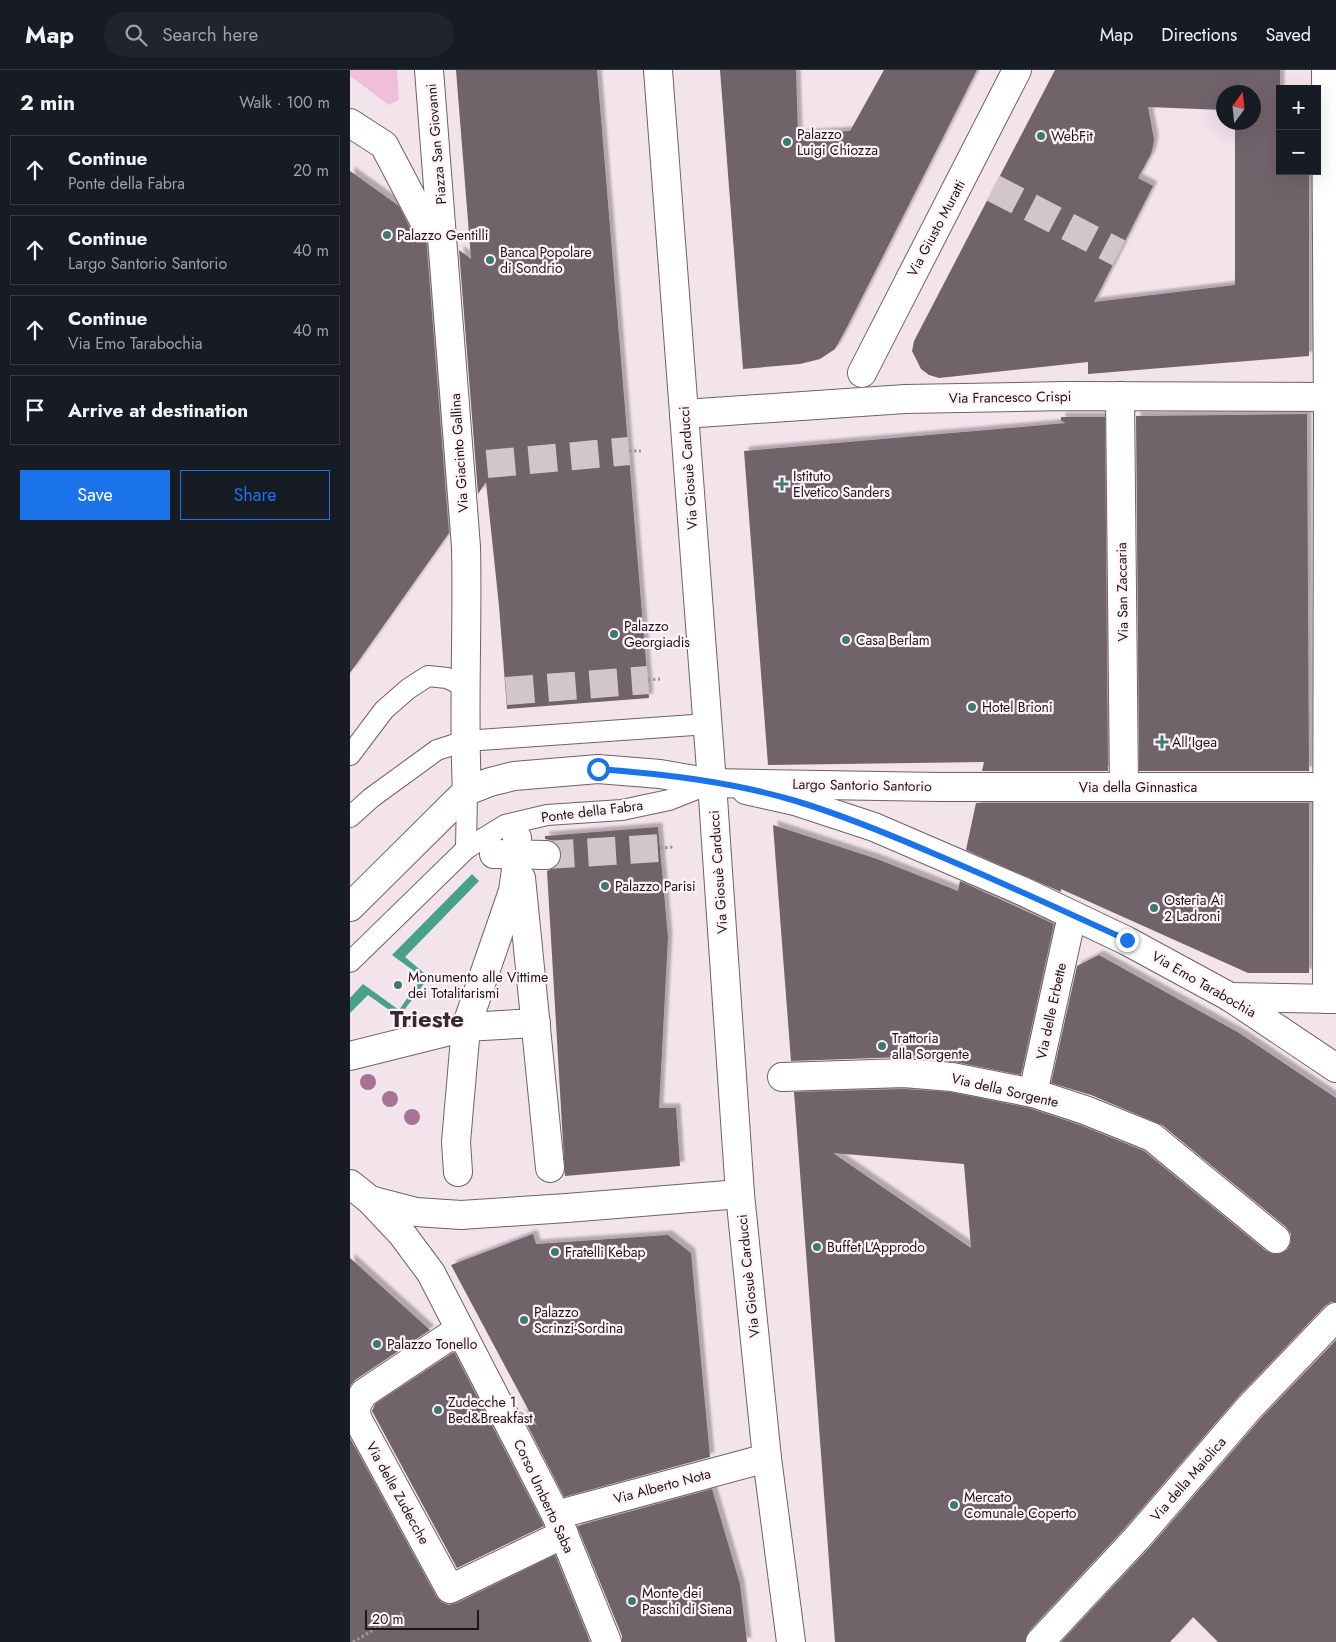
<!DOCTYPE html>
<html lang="en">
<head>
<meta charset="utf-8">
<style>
  :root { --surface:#171b24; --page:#20242c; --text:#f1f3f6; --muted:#9ea1a6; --line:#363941; --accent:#1a73e8 }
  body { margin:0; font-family:Jost,sans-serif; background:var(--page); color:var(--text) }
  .controls { position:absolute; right:15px; top:15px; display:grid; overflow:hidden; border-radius:0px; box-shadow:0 5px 20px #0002 }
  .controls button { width:45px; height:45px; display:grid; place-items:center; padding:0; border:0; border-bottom:1px solid var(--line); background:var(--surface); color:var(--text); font:25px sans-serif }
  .compass { position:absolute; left:866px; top:15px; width:45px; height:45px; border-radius:50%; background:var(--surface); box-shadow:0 5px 20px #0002; rotate:15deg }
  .scale { position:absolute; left:15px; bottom:12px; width:114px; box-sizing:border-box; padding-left:5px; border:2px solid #1b1518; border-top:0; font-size:14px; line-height:18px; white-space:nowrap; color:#1b1518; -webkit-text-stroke:4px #fff2f9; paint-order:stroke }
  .stop { position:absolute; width:15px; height:15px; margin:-11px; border:4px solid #1a73e8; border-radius:50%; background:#fff }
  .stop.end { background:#1a73e8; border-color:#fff; box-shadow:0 1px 5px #0008 }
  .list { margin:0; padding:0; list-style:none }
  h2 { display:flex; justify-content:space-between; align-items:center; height:65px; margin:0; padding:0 20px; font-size:21px }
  h2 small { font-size:16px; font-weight:400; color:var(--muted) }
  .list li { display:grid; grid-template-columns:32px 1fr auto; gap:15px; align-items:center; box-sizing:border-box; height:70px; margin:0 10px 10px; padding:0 10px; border:1px solid var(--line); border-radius:0px }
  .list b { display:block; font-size:19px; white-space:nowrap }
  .list p { margin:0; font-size:16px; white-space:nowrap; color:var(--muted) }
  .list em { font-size:16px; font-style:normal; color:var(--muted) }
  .actions { display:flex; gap:10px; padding:15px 20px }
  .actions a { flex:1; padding:11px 0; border:1px solid var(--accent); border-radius:0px; text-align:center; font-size:18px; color:var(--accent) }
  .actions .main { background:var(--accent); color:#fff }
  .icon { flex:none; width:28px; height:28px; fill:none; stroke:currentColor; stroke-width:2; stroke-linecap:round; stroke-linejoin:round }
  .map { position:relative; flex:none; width:986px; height:1572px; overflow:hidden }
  header { display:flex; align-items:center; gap:30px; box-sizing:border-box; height:70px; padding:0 25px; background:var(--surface); border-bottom:1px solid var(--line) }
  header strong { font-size:24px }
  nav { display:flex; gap:28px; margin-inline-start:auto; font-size:18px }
  .search { width:350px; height:45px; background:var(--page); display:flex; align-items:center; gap:12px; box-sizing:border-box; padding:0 18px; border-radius:28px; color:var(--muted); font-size:19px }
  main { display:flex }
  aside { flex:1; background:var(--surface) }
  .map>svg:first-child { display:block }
</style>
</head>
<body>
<header>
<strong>Map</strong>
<div class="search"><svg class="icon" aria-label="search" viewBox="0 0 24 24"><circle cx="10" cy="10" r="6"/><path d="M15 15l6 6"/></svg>Search here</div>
<nav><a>Map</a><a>Directions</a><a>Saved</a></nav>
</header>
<main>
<aside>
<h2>2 min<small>Walk · 100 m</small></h2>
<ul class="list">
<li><svg class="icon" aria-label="ahead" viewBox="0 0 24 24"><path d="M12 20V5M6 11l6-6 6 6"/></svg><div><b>Continue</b><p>Ponte della Fabra</p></div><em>20 m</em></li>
<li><svg class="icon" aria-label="ahead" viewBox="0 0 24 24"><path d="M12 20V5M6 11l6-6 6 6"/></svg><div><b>Continue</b><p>Largo Santorio Santorio</p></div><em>40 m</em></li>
<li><svg class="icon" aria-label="ahead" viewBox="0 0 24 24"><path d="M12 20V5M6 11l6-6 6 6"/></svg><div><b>Continue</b><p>Via Emo Tarabochia</p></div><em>40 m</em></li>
<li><svg class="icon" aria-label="arrive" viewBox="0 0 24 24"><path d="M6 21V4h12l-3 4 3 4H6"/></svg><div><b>Arrive at destination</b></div></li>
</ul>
<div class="actions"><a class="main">Save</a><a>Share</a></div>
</aside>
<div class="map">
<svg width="986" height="1572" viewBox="0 0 986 1572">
  <defs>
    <filter id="shadow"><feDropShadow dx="4.5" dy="-4.5" stdDeviation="1" flood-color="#0004"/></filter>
  </defs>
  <rect width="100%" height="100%" fill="#f3e4ec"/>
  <path fill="#f0bed9" d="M0 0H47L49 30 39 35 0 6Z"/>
  <path fill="#47a289" d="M122 804 129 811 55 887 79 907 49 947 18 925 0 943V928L13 914 49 940 72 907 42 885Z"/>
  <g fill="#71636a" fill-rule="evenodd" filter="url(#shadow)">
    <path d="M106 0H247L299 628 157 639 149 536 136 412 128 424 109 180 121 189Z"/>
    <path d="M370 0H446L448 64 500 61 534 0H627L497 257 485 279 470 289 450 294 393 299Z"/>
    <path d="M705 0H930V101H959V286L738 304V292L589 308 579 305 571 299 562 281 564 271ZM874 22H904V52H885V215L744 232 803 116 788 108 801 84 803 76 804 69 798 37 874 40Z"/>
    <path d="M0 101 49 136 60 158 65 164 76 166 99 463 0 603Z"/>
    <path d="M957 344 959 701H789L786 346Z"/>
    <path d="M711 347H755L758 701H632L634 692 418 695 394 381 716 353 711 351Z"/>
    <path d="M626 733H959V903H898L711 819V822L616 780Z"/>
    <path d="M423 755 527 789 608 821 610 811 704 854 671 1005 605 992 555 987 441 991Z"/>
    <path d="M308 757 318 867 309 1038H326L330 1096 215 1106 197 801 204 798 209 793 212 785 209 777 204 771 195 769V766Z"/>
    <path d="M749 885 889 963 986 1028V1232H981L975 1236 888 1327 775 1458 679 1561 675 1572H485L444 1022 554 1019 600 1022 679 1038 730 1055 794 1081 916 1181 924 1184 932 1183 938 1179 941 1172V1164L936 1157 812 1055 741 1025 701 1013 727 896ZM483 1083 614 1094 621 1178Z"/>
    <path d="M183 1164 186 1174 318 1165 341 1183 360 1387 214 1427 170 1341 187 1356 101 1195Z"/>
    <path d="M0 1188 80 1260 5 1310 0 1316Z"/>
    <path d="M986 1270V1572H868L843 1547 820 1572H711L799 1478 911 1348Z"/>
    <path d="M104 1282 194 1456 107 1498 22 1341 25 1334Z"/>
    <path d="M0 1368 86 1526 91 1532 99 1535 107 1533 205 1485 240 1572H0Z"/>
    <path d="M362 1419 390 1514 397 1572H272V1566L227 1456Z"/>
  </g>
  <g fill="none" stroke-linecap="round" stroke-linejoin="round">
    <g stroke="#d3c5cc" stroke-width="28" stroke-dasharray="28 14" stroke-linecap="butt">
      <path d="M643 118 769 183"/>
      <path d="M137 394 279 381"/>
      <path d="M156 621 298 610"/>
      <path d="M196 785 310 778"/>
    </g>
    <g stroke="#6e6168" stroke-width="22">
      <g id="service">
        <path d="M0 685 34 640 58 619 78 606 97 608 116 617"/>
        <path d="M0 747 21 728 87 680 115 671 358 654"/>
        <path d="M116 779 117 721"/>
        <path d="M0 892 116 779 155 755 197 745 272 740 319 730 362 713"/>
      </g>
    </g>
    <g stroke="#6e6168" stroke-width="30">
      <g id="pedestrian">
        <path d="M0 53 34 75 74 151"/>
        <path d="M512 303 667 0"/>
        <path d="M144 784 196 785"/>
        <path d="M171 808 200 1098"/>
        <path d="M0 986 116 957 186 953"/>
        <path d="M432 1007 554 1003 602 1007 683 1023 735 1040 802 1067 926 1169"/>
        <path d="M683 1023 719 859"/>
        <path d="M108 1102 106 1072 116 957 163 821 168 785 167 768"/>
      </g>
    </g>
    <g stroke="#6e6168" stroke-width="30">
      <g id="minor">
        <path d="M79 0 116 477C118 558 113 640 117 721"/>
        <path d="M976 0 978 345 977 929"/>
        <path d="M770 326 774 717"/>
        <path d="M334 344 555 329 716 326 986 327"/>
        <path d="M396 720 445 731 524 757 670 820 777 871 880 927 986 998"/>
        <path d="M880 927 986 929"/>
        <path d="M110 1259 14 1323C7 1333 4 1338 8 1350L100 1519 214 1464"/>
        <path d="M206 1445 417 1388"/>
        <path d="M690 1572 787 1468 899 1338 986 1247"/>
      </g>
    </g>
    <g stroke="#6e6168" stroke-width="30">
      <path id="secondary" d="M362 713 589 717H986"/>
    </g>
    <g stroke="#6e6168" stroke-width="30">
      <g id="primary">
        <path d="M308 0 362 713 390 1124 417 1388 441 1572"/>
        <path d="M0 837 117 721 140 712 164 706 248 699 310 704 362 713"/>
        <path d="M0 1114 20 1130 52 1164 81 1203 206 1445 257 1572"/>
        <path d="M20 1130 66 1142 111 1145 217 1138 390 1124"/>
      </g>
    </g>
    <g stroke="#a2979d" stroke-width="3" stroke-dasharray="2.5 2.5" stroke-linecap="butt">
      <path d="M279 381H291"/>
      <path d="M298 610 310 609"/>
      <path d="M310 778 324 777"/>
      <path d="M3 1572 54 1542"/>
    </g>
    <use href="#service" stroke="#fff" stroke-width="20"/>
    <use href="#pedestrian" stroke="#fff" stroke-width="28"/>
    <use href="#minor" stroke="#fff" stroke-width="28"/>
    <use href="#secondary" stroke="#fff" stroke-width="28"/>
    <use href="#primary" stroke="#fff" stroke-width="28"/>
  </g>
  <g fill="#a57393">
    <circle cx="18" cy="1012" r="8"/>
    <circle cx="40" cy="1029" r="8"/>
    <circle cx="62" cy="1047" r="8"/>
  </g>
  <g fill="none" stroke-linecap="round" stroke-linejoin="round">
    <path stroke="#1a73e8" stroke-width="6" d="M248 699C315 704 382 712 446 731 495 746 541 765 587 785 651 812 714 841 777 870"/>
  </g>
  <g fill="#3d7c6a" stroke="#fff2f9" stroke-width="2">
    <circle cx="691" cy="66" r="5"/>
    <circle cx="437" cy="72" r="5"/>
    <circle cx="37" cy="165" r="5"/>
    <circle cx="140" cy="190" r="5"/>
    <path d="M429.5 406.5h5v5h5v5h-5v5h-5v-5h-5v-5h5z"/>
    <circle cx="264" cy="564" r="5"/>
    <circle cx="496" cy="570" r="5"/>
    <circle cx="622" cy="637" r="5"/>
    <path d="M809.5 664.5h5v5h5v5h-5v5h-5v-5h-5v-5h5z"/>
    <circle cx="255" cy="816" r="5"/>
    <circle cx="804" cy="838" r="5"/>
    <circle cx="48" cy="915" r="5"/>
    <circle cx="532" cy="976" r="5"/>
    <circle cx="467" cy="1177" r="5"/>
    <circle cx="205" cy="1182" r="5"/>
    <circle cx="174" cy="1250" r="5"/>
    <circle cx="27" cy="1274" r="5"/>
    <circle cx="88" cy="1340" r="5"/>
    <circle cx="604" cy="1435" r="5"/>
    <circle cx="282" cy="1531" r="5"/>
  </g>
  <g text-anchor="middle" stroke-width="4.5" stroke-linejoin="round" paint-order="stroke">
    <g font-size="14" fill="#1b1518" stroke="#fff2f9" text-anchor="start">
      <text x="447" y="69">Palazzo<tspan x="447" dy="16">Luigi Chiozza</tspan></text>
      <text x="701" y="71">WebFit</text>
      <text x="47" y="170">Palazzo Gentilli</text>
      <text x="150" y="187">Banca Popolare<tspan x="150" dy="16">di Sondrio</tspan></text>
      <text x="443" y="411">Istituto<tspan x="443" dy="16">Elvetico Sanders</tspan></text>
      <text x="274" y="561">Palazzo<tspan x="274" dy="16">Georgiadis</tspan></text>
      <text x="506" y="575">Casa Berlam</text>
      <text x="632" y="642">Hotel Brioni</text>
      <text x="822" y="677">All'Igea</text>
      <text x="265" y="821">Palazzo Parisi</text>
      <text x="814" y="835">Osteria Ai<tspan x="814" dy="16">2 Ladroni</tspan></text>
      <text x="58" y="912">Monumento alle Vittime<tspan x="58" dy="16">dei Totalitarismi</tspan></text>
      <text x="542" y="973">Trattoria<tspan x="542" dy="16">alla Sorgente</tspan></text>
      <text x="477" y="1182">Buffet L'Approdo</text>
      <text x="215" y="1187">Fratelli Kebap</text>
      <text x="184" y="1247">Palazzo<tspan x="184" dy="16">Scrinzi-Sordina</tspan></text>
      <text x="37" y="1279">Palazzo Tonello</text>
      <text x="98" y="1337">Zudecche 1<tspan x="98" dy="16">Bed&amp;Breakfast</tspan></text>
      <text x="614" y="1432">Mercato<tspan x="614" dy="16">Comunale Coperto</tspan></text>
      <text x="292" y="1528">Monte dei<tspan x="292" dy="16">Paschi di Siena</tspan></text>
    </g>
    <g font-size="14" fill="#1b1518" stroke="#fff2f9">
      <text transform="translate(86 74) rotate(-95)" y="5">Piazza San Giovanni</text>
      <text transform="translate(586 158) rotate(-62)" y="5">Via Giusto Muratti</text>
      <text transform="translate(660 327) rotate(-1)" y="5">Via Francesco Crispi</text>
      <text transform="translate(109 383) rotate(-94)" y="5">Via Giacinto Gallina</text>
      <text transform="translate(338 398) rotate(-94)" y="5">Via Giosuè Carducci</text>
      <text transform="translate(772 522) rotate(-91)" y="5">Via San Zaccaria</text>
      <text transform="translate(512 715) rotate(1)" y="5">Largo Santorio Santorio</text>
      <text x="788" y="722">Via della Ginnastica</text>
      <text transform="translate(242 741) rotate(-7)" y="5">Ponte della Fabra</text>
      <text transform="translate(368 802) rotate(-94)" y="5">Via Giosuè Carducci</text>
      <text transform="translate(854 914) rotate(30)" y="5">Via Emo Tarabochia</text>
      <text transform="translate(701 941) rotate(-78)" y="5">Via delle Erbette</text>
      <text transform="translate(655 1020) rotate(13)" y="5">Via della Sorgente</text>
      <text transform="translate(398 1206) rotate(-96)" y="5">Via Giosuè Carducci</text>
      <text transform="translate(838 1409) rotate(-49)" y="5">Via della Maiolica</text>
      <text transform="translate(312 1416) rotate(-15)" y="5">Via Alberto Nota</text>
      <text transform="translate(48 1423) rotate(61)" y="5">Via delle Zudecche</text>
      <text transform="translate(194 1426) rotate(65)" y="5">Corso Umberto Saba</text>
    </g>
    <g font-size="24" font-weight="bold" fill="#362a30" stroke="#fff2f9">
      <text x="77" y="957">Trieste</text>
    </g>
  </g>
</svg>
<div class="controls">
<button>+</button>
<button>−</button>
</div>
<svg class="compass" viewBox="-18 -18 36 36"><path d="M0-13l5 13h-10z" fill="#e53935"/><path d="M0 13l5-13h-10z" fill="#9ea1a6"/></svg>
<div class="scale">20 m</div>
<div class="stop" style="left:248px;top:699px"></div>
<div class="stop end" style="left:777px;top:870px"></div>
</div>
</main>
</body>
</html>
